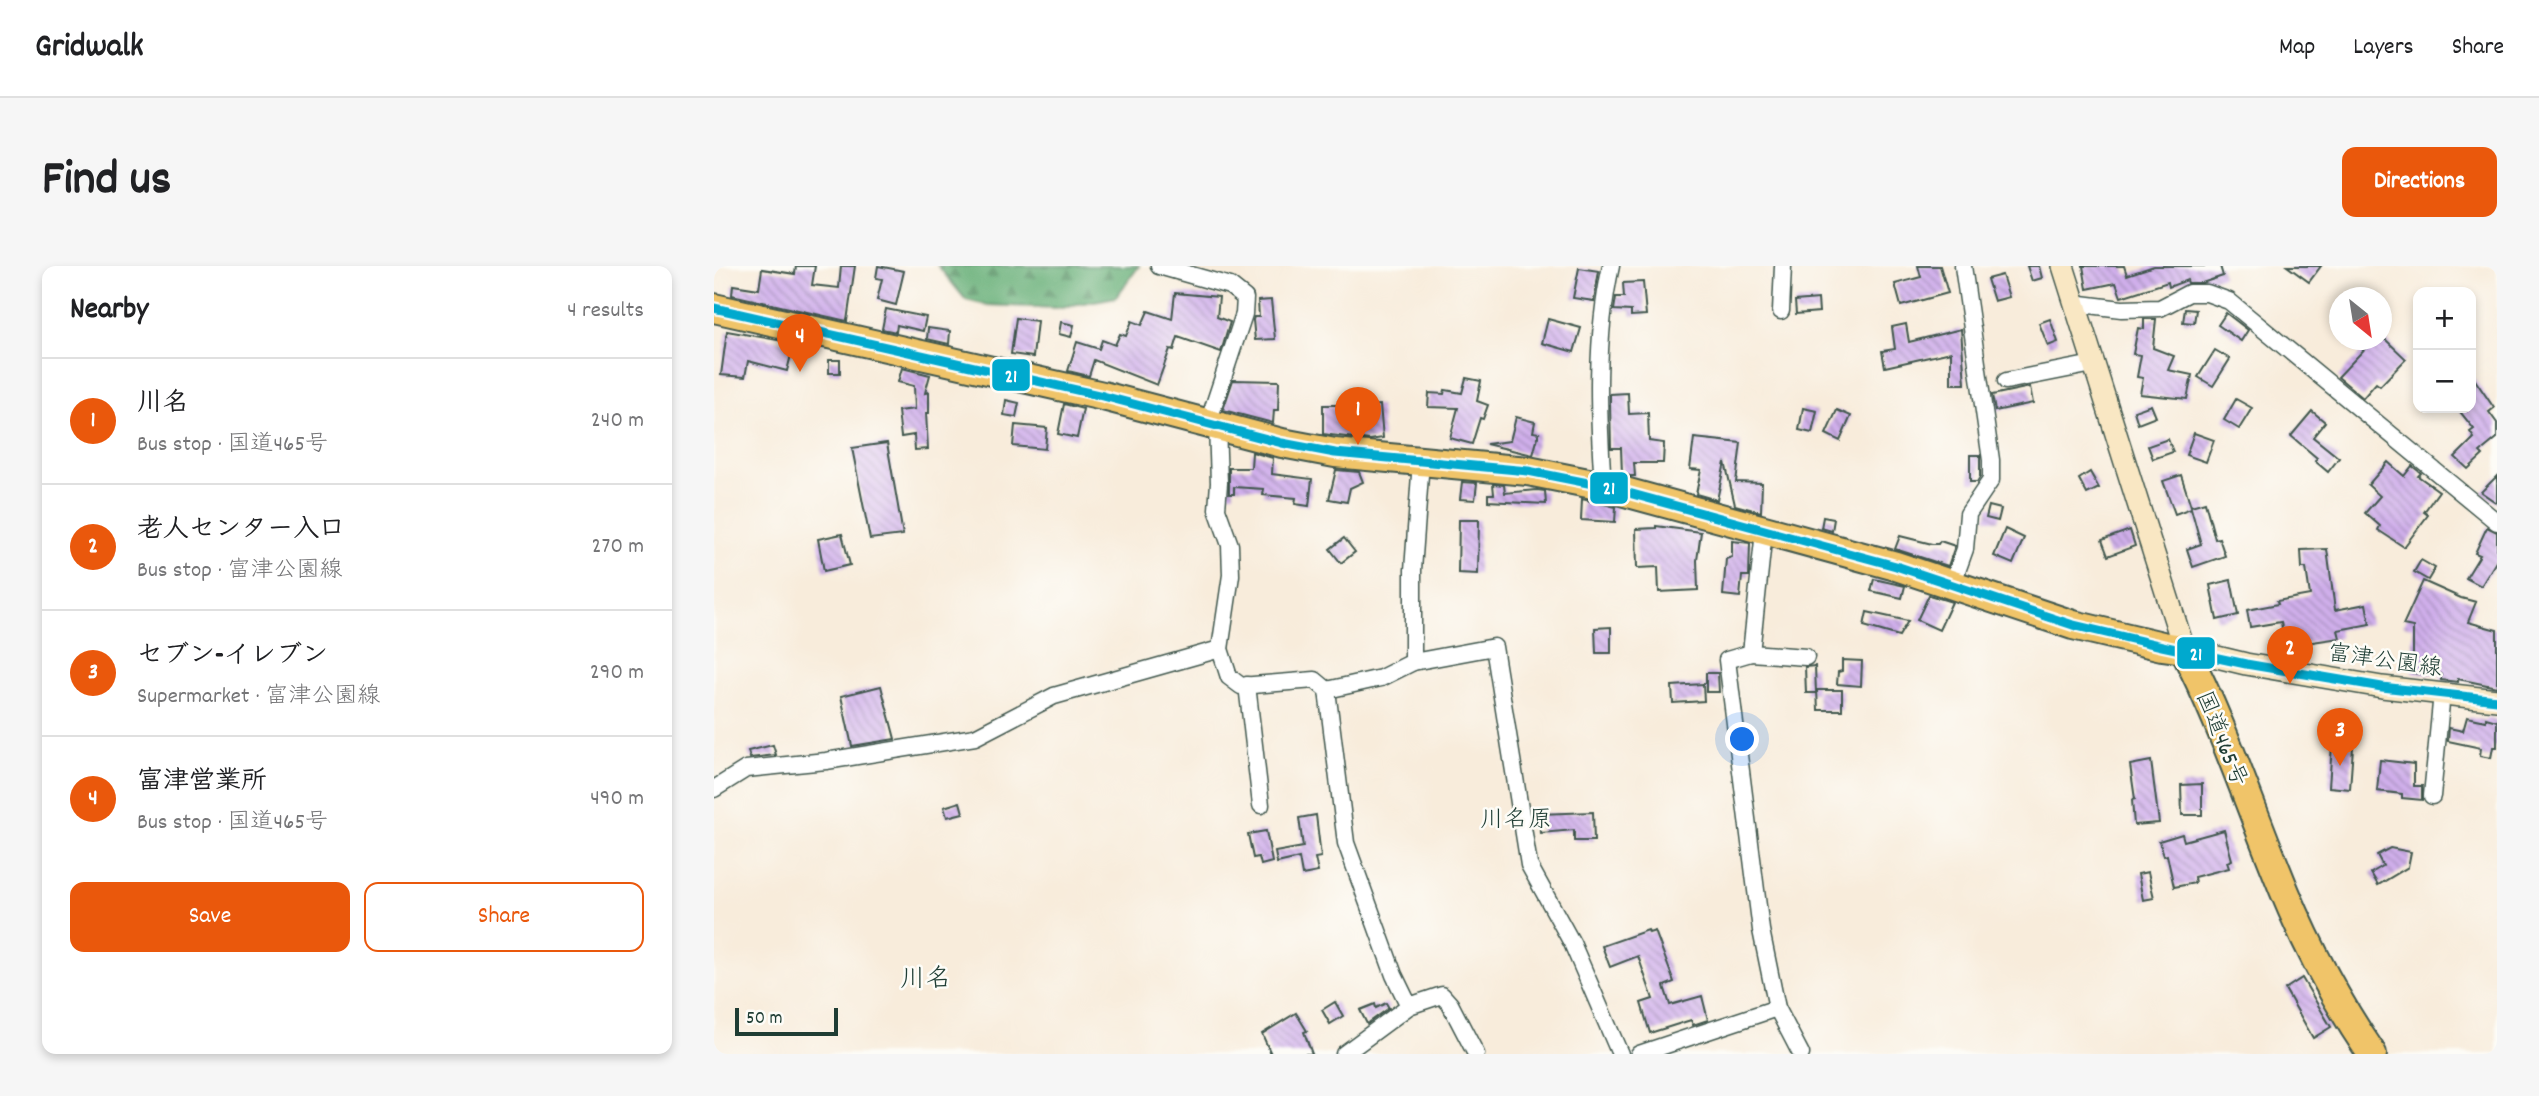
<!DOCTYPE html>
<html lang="en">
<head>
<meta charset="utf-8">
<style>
  :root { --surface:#fff; --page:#f6f6f6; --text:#202124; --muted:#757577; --line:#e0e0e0; --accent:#ea580c }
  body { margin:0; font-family:Dekko,"Klee One",sans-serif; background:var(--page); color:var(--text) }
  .controls { position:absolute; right:21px; top:21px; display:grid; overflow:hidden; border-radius:14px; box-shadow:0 4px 10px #0003 }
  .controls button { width:63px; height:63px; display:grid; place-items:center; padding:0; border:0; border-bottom:2px solid var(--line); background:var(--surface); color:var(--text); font:35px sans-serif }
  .compass { position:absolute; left:1615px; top:21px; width:63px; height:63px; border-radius:50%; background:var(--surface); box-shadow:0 4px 10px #0003; rotate:150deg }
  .scale { position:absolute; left:21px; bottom:18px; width:103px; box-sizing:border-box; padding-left:7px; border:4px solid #1f3d34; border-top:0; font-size:19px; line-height:24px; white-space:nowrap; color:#1f3d34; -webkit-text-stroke:5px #fdfcf7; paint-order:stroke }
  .you { position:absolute; left:1029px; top:474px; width:24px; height:24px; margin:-18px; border:5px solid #fff; border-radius:50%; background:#1a73e8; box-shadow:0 0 0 10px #1a73e833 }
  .badge { display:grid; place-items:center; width:46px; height:46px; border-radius:50%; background:var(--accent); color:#fff; font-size:23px; font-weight:700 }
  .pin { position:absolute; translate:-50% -58px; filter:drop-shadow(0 2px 4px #0008) }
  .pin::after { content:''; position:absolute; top:37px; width:24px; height:21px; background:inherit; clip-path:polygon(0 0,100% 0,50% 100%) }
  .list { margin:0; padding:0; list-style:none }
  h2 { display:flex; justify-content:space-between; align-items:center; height:91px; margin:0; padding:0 28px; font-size:30px }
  h2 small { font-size:23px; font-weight:400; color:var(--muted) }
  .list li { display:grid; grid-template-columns:46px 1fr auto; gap:21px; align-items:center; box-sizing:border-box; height:126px; padding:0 28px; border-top:2px solid var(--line) }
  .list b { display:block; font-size:26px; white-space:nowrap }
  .list p { margin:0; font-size:23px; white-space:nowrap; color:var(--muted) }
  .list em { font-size:23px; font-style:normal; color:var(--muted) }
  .actions { display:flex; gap:14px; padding:21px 28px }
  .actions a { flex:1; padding:16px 0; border:2px solid var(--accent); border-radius:14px; text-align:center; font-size:24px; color:var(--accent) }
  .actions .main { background:var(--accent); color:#fff }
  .map { position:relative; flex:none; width:1783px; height:788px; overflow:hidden; border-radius:14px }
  header { display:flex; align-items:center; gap:42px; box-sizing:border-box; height:98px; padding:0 35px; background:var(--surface); border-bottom:2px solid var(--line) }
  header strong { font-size:33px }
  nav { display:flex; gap:38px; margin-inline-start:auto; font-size:24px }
  .intro { display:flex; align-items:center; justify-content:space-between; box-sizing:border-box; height:168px; padding:0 42px }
  h1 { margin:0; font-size:49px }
  .button { padding:18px 32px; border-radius:14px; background:var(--accent); color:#fff; font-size:24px; font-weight:700 }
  main { display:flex; gap:42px; padding:0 42px }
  aside { flex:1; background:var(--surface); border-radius:14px; box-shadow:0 4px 10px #0003 }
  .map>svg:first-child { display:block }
</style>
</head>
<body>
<header>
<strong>Gridwalk</strong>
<nav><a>Map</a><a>Layers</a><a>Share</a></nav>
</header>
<div class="intro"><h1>Find us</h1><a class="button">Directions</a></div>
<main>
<aside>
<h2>Nearby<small>4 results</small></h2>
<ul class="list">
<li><span class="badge">1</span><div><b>川名</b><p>Bus stop · 国道465号</p></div><em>240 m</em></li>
<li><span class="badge">2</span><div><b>老人センター入口</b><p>Bus stop · 富津公園線</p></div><em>270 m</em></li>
<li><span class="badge">3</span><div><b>セブン-イレブン</b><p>Supermarket · 富津公園線</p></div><em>290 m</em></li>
<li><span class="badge">4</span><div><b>富津営業所</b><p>Bus stop · 国道465号</p></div><em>490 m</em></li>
</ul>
<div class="actions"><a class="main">Save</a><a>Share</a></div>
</aside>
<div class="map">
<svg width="1783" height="788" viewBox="0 0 1783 788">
  <defs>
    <pattern id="forest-firs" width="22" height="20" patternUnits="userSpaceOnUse" patternTransform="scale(1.75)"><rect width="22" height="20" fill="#66af77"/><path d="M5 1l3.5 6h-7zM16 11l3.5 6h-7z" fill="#539062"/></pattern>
    <pattern id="building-back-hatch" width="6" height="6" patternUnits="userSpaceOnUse" patternTransform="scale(1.75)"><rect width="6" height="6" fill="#d0afeb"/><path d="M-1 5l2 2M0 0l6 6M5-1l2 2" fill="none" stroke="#a890bf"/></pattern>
  </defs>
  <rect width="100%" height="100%" fill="#fdfcf7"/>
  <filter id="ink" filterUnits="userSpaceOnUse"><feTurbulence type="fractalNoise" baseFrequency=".0143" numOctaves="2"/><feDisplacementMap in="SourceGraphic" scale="14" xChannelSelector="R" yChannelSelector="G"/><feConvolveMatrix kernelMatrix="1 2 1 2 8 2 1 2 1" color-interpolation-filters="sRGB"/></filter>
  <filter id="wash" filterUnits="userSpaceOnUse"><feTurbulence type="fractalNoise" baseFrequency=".00686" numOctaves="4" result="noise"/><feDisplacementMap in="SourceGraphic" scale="28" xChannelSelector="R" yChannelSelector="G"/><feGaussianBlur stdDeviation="1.57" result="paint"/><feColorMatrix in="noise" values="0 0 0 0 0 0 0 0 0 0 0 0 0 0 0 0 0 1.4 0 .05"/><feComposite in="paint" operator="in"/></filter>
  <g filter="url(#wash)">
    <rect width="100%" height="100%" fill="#f8ecdb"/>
    <path fill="url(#forest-firs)" stroke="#427656" stroke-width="2" d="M224 0H425L402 31 342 42 272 39 252 34Z"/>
    <g id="blocks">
      <g fill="url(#building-back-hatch)">
        <path d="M82 0H101L98 19 125 22 127 0H141L133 55 18 29 19 19 45 23 48 3 81 8Z"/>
        <path d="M164 0 190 5 182 39 163 34 168 13 162 12Z"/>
        <path d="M1204 0H1226L1234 27 1187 40 1181 18 1207 11Z"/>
        <path d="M1313 0H1325L1328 12 1318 15Z"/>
        <path d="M1369 0H1410L1413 9 1440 0H1506L1509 10 1488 17H1474L1473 14 1455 21 1454 16 1407 31 1402 17 1373 23Z"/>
        <path d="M1573 0H1607L1595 16Z"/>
        <path d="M865 2 885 5 880 35 859 32Z"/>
        <path d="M1288 9 1295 31 1280 35 1273 13Z"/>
        <path d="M929 16 932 49 917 50V45L900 44 902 31H910L909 17Z"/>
        <path d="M461 27 505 31 503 51 516 56 507 86 464 71 460 84 456 83 443 119 380 94 375 110 354 105 363 76 385 83 388 74 401 79 406 68 412 70 418 55 428 59 434 45 458 53Z"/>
        <path d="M1104 33 1105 46 1082 48 1081 35Z"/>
        <path d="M557 34 561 73 541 74 539 54 540 51H545L544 35Z"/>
        <path d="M172 43 212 51 209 65 183 59 182 66 168 63Z"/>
        <path d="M1471 43 1482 44 1480 57 1469 56Z"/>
        <path d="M1512 47 1534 64 1527 75 1504 59Z"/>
        <path d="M302 52 323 55 319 91 297 88Z"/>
        <path d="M834 53 867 62 860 86 828 77Z"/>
        <path d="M1336 53 1344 76 1334 80 1325 57Z"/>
        <path d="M1430 53H1442L1439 82 1460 90 1454 104 1478 109 1473 133 1426 128 1429 112 1423 111 1427 89 1419 88 1424 62 1430 63Z"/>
        <path d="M347 56 360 59 357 71 345 68Z"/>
        <path d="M1192 58 1195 76 1247 63 1251 118H1237V86L1171 101 1168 85 1181 83 1178 61Z"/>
        <path d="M214 62 236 65 235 78 213 73Z"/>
        <path d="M13 65 80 77 73 105 34 95 31 111 7 109Z"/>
        <path d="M1659 74H1672L1692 93 1666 120 1662 117 1649 132 1624 111Z"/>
        <path d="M1501 84 1516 93 1499 120 1484 111Z"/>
        <rect x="115" y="94" width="11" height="13"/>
        <path d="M188 102 216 109 211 127 215 126V147H212L214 183 201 184 200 169 187 171 184 145 201 143 200 120 184 116Z"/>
        <path d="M1757 108 1780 142 1775 146 1783 157V172L1766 186 1769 189 1754 203 1741 191 1760 172 1756 166 1760 163 1743 142H1757Z"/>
        <path d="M752 112 767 115 763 135 774 139 769 153 766 152 758 178 736 172 744 142 714 141 715 127 730 128 731 124 748 127Z"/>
        <path d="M519 114 565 115 564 144H560L559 157 509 144Z"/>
        <path d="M1316 121 1319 137 1281 145 1278 129Z"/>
        <path d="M914 127 915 148 934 147 935 175 950 177 949 197H920L921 210H916L908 208 907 182H897L896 137V128Z"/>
        <path d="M1522 133 1538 142 1525 163 1510 154Z"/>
        <path d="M292 134 305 137 302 151 290 149Z"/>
        <path d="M350 138 369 143 363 172 344 168Z"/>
        <path d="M609 139H629V142L666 139 669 172 656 174 609 168Z"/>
        <path d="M1437 139 1442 151 1424 158 1420 145Z"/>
        <path d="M1089 142 1103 145 1098 167 1085 164Z"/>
        <path d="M1123 144 1137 150 1126 175 1112 168Z"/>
        <path d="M1598 145 1611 156 1599 171 1625 192 1614 206 1601 195 1603 192 1577 170Z"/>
        <path d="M802 151 821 156 819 166 825 167 819 189 772 178 796 175Z"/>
        <path d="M301 159 333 162 331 183 299 180Z"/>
        <path d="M1480 167 1500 174 1492 196 1472 189Z"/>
        <path d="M980 172 1027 177 1022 216 1048 217 1047 246 1021 239 1011 196 1003 234 982 228 987 204 976 203Z"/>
        <path d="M1454 173 1459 186 1439 193 1434 180Z"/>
        <path d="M173 177 189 269 156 273 138 182Z"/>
        <path d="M538 186 559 192 558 208 598 213 595 240 581 238 582 232 549 229 550 223 520 221V228H515V202H537Z"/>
        <path d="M1256 189H1266V211L1263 216H1256Z"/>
        <path d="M1674 196 1690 210 1698 200 1707 207 1704 210 1725 225 1710 246 1714 249 1690 281 1664 264 1666 260 1651 247 1666 230 1654 219Z"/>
        <path d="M622 204 645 206 649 216 636 222 633 236 615 233Z"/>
        <path d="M1376 206 1385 222 1373 228 1365 213Z"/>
        <path d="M1467 209 1477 240 1491 236 1501 273 1505 272 1511 290 1479 301 1473 283 1487 278 1477 242 1461 248 1449 215Z"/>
        <path d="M1783 210V237L1767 226Z"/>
        <path d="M748 216 763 217 761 234 746 233Z"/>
        <path d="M779 218 790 219 791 227 823 224 831 225 832 238 774 235V228H780Z"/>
        <path d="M868 233 902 241 901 256 867 254Z"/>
        <path d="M1275 240 1287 243 1284 255 1272 252Z"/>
        <path d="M1109 251 1120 253 1118 265 1107 262Z"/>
        <path d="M745 254H765L764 308 744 307Z"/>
        <path d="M942 260 987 266 983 294 984 324 945 326 944 301 923 302 922 263 942 262Z"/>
        <path d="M1773 261 1783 266V294L1767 320 1752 312 1766 289 1761 287Z"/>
        <path d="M1291 263 1310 272 1299 298 1280 290Z"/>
        <path d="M1416 264 1421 280 1394 290 1388 274Z"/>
        <path d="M128 268 136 299 110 305 104 273Z"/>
        <path d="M1186 270 1218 278H1224L1226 275 1241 280 1234 300 1181 283Z"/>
        <path d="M630 272 641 286 627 297 616 283Z"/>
        <path d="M1018 275 1036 277 1035 310H1028L1026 331 1009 329 1012 293 1018 291Z"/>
        <path d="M1613 283 1621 344 1652 338 1656 358 1624 364 1626 372 1571 380 1567 356 1536 361 1533 344 1564 338 1563 335 1596 329 1592 302H1588L1587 284Z"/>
        <path d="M1707 294 1721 302 1714 314 1700 306Z"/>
        <path d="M1160 313 1191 320 1188 332 1157 325Z"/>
        <path d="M1517 314 1524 349 1503 354 1496 319Z"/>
        <path d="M1709 315 1747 332 1762 336 1754 356 1783 364V421L1744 413V416L1727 414V408L1699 407V361L1689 359Z"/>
        <path d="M1215 329 1238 336 1225 364 1203 354Z"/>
        <path d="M1153 346 1194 355 1185 370 1150 360Z"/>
        <path d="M897 361V387H882L881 362Z"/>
        <path d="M1128 394 1148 395 1147 420 1123 418 1124 406 1128 405Z"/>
        <path d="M1101 400 1102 427H1092L1091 401Z"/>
        <path d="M992 407H1004L1005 426H992Z"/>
        <path d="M989 418 990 435 959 437 958 420Z"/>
        <path d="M167 420 181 473 138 480 127 430Z"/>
        <path d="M1103 424H1128V444H1104Z"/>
        <path d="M1753 451 1772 455V452L1783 455V481H1779L1777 492 1766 490 1767 482 1734 475 1735 462 1749 465Z"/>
        <path d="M59 479 62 489 36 492 34 485Z"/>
        <path d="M1618 479 1639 481 1636 523 1615 521Z"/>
        <path d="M1666 494 1700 498V520H1708V534L1688 532V528L1663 525Z"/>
        <path d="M1437 495 1445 557 1420 559 1418 534 1421 533 1416 499Z"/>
        <path d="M1488 518V549H1468L1467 519Z"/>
        <path d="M246 536 249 547 233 551 230 541Z"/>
        <path d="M879 546 880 575H860V564L827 567 825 548Z"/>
        <path d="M602 549 607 591 601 592 604 606 588 609 585 592 563 597 561 586 589 581 585 552Z"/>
        <path d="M1510 564 1518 594 1513 596 1515 602 1480 611 1481 617 1460 621 1453 589 1450 590 1445 575 1468 568 1470 575Z"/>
        <path d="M552 565 558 596 547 599 545 591 539 592 534 568Z"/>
        <path d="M1676 582 1697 586 1694 601 1664 619 1657 607 1669 600 1663 589Z"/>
        <path d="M1434 606 1440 632 1429 634 1424 608Z"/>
        <path d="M934 664 935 667 941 665 960 716 950 720 956 739 988 730 994 754 979 759 977 754 936 767 927 737 939 733 924 690 896 701 888 680Z"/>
        <path d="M1588 712 1617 761 1599 772 1571 723Z"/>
        <path d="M621 736 629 750 616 758 608 744Z"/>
        <path d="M672 737 675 742 653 758 646 744 661 738 662 742Z"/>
        <path d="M582 747 593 765 590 766 598 788H557L548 768Z"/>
      </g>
    </g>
  </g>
  <g filter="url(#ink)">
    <use href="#blocks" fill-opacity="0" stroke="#40574d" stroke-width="2"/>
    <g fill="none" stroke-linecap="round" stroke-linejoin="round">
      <g stroke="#40574d" stroke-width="19">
        <g id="street">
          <path d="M445 0 516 20 531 32 530 48 494 157"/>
          <path d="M1359 37 1408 43 1446 42 1475 27H1493L1515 35 1783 256"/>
          <path d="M1067 45 1069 0"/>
          <path d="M1292 115 1379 98"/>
          <path d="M503 159 505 217 503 243 516 279 517 309 506 383 515 411 527 420 601 414 613 424 632 577 680 709 695 740"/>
          <path d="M889 220C884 147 881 72 897 0"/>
          <path d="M1050 265 1037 387 1013 394 1047 664 1063 742 1087 788"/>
          <path d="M1238 319 1251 283 1254 248 1277 214V194L1249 0"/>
          <path d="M1037 387 1092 391"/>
          <path d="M699 396V304L707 195"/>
          <path d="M533 419 547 539"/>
          <path d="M613 424 667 412 699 396 780 381 815 599 858 677 906 788"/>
          <path d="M0 523 32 503 112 495 261 471 340 430 506 383"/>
          <path d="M1718 530 1728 427"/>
          <path d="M630 788 695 740 728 729 736 738 762 788"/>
          <path d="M925 788 1063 742"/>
        </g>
      </g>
      <g stroke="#40574d" stroke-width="24">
        <path id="secondary" d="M1349 0 1470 383 1532 398 1668 421 1783 434"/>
      </g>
      <g stroke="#40574d" stroke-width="32">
        <path id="highway" d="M0 42 389 130 568 177 621 187 814 205 889 220 1182 300 1359 359 1448 380 1470 383C1507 454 1532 530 1562 604 1587 668 1619 731 1658 788"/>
      </g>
      <use href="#street" stroke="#fff" stroke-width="16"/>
      <use href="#secondary" stroke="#f9e7c3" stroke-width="21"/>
      <use href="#highway" stroke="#f0c469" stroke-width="28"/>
      <g stroke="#fdfcf7" stroke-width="14">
        <path id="bus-1" d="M0 42 389 130 568 177 621 187 814 205 889 220 1182 300 1359 359 1448 380 1532 398 1668 421 1783 434"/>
      </g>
      <use href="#bus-1" stroke="#00a9ce" stroke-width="9"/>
    </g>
  </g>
  <g text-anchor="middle" stroke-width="5" stroke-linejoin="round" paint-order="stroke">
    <g font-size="23" fill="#1f3d34" stroke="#fdfcf7">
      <text transform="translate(1671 393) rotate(8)" y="8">富津公園線</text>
      <text transform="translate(1509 472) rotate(68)" y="8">国道465号</text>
    </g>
    <g font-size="24" fill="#1f3d34" stroke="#fdfcf7">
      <text x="802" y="560">川名原</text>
    </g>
    <g font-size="26" fill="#1f3d34" stroke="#fdfcf7">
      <text x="212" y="720">川名</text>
    </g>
  </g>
  <g stroke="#fdfcf7" stroke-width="2.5">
    <rect x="277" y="92" width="40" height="34" rx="7" fill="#00a9ce"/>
    <rect x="875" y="205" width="40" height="34" rx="7" fill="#00a9ce"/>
    <rect x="1462" y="370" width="40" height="34" rx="7" fill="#00a9ce"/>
  </g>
  <g font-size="19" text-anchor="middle" font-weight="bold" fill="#fff">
    <text x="297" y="116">21</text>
    <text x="895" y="228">21</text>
    <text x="1482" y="394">21</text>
  </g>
</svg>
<div class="controls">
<button>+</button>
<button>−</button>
</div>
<svg class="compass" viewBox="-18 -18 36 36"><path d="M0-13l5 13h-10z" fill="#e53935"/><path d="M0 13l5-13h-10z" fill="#757577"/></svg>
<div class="scale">50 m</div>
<div class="you"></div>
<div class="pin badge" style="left:644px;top:179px">1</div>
<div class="pin badge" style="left:1576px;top:418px">2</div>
<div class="pin badge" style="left:1626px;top:500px">3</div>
<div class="pin badge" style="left:86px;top:106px">4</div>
</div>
</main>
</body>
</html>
